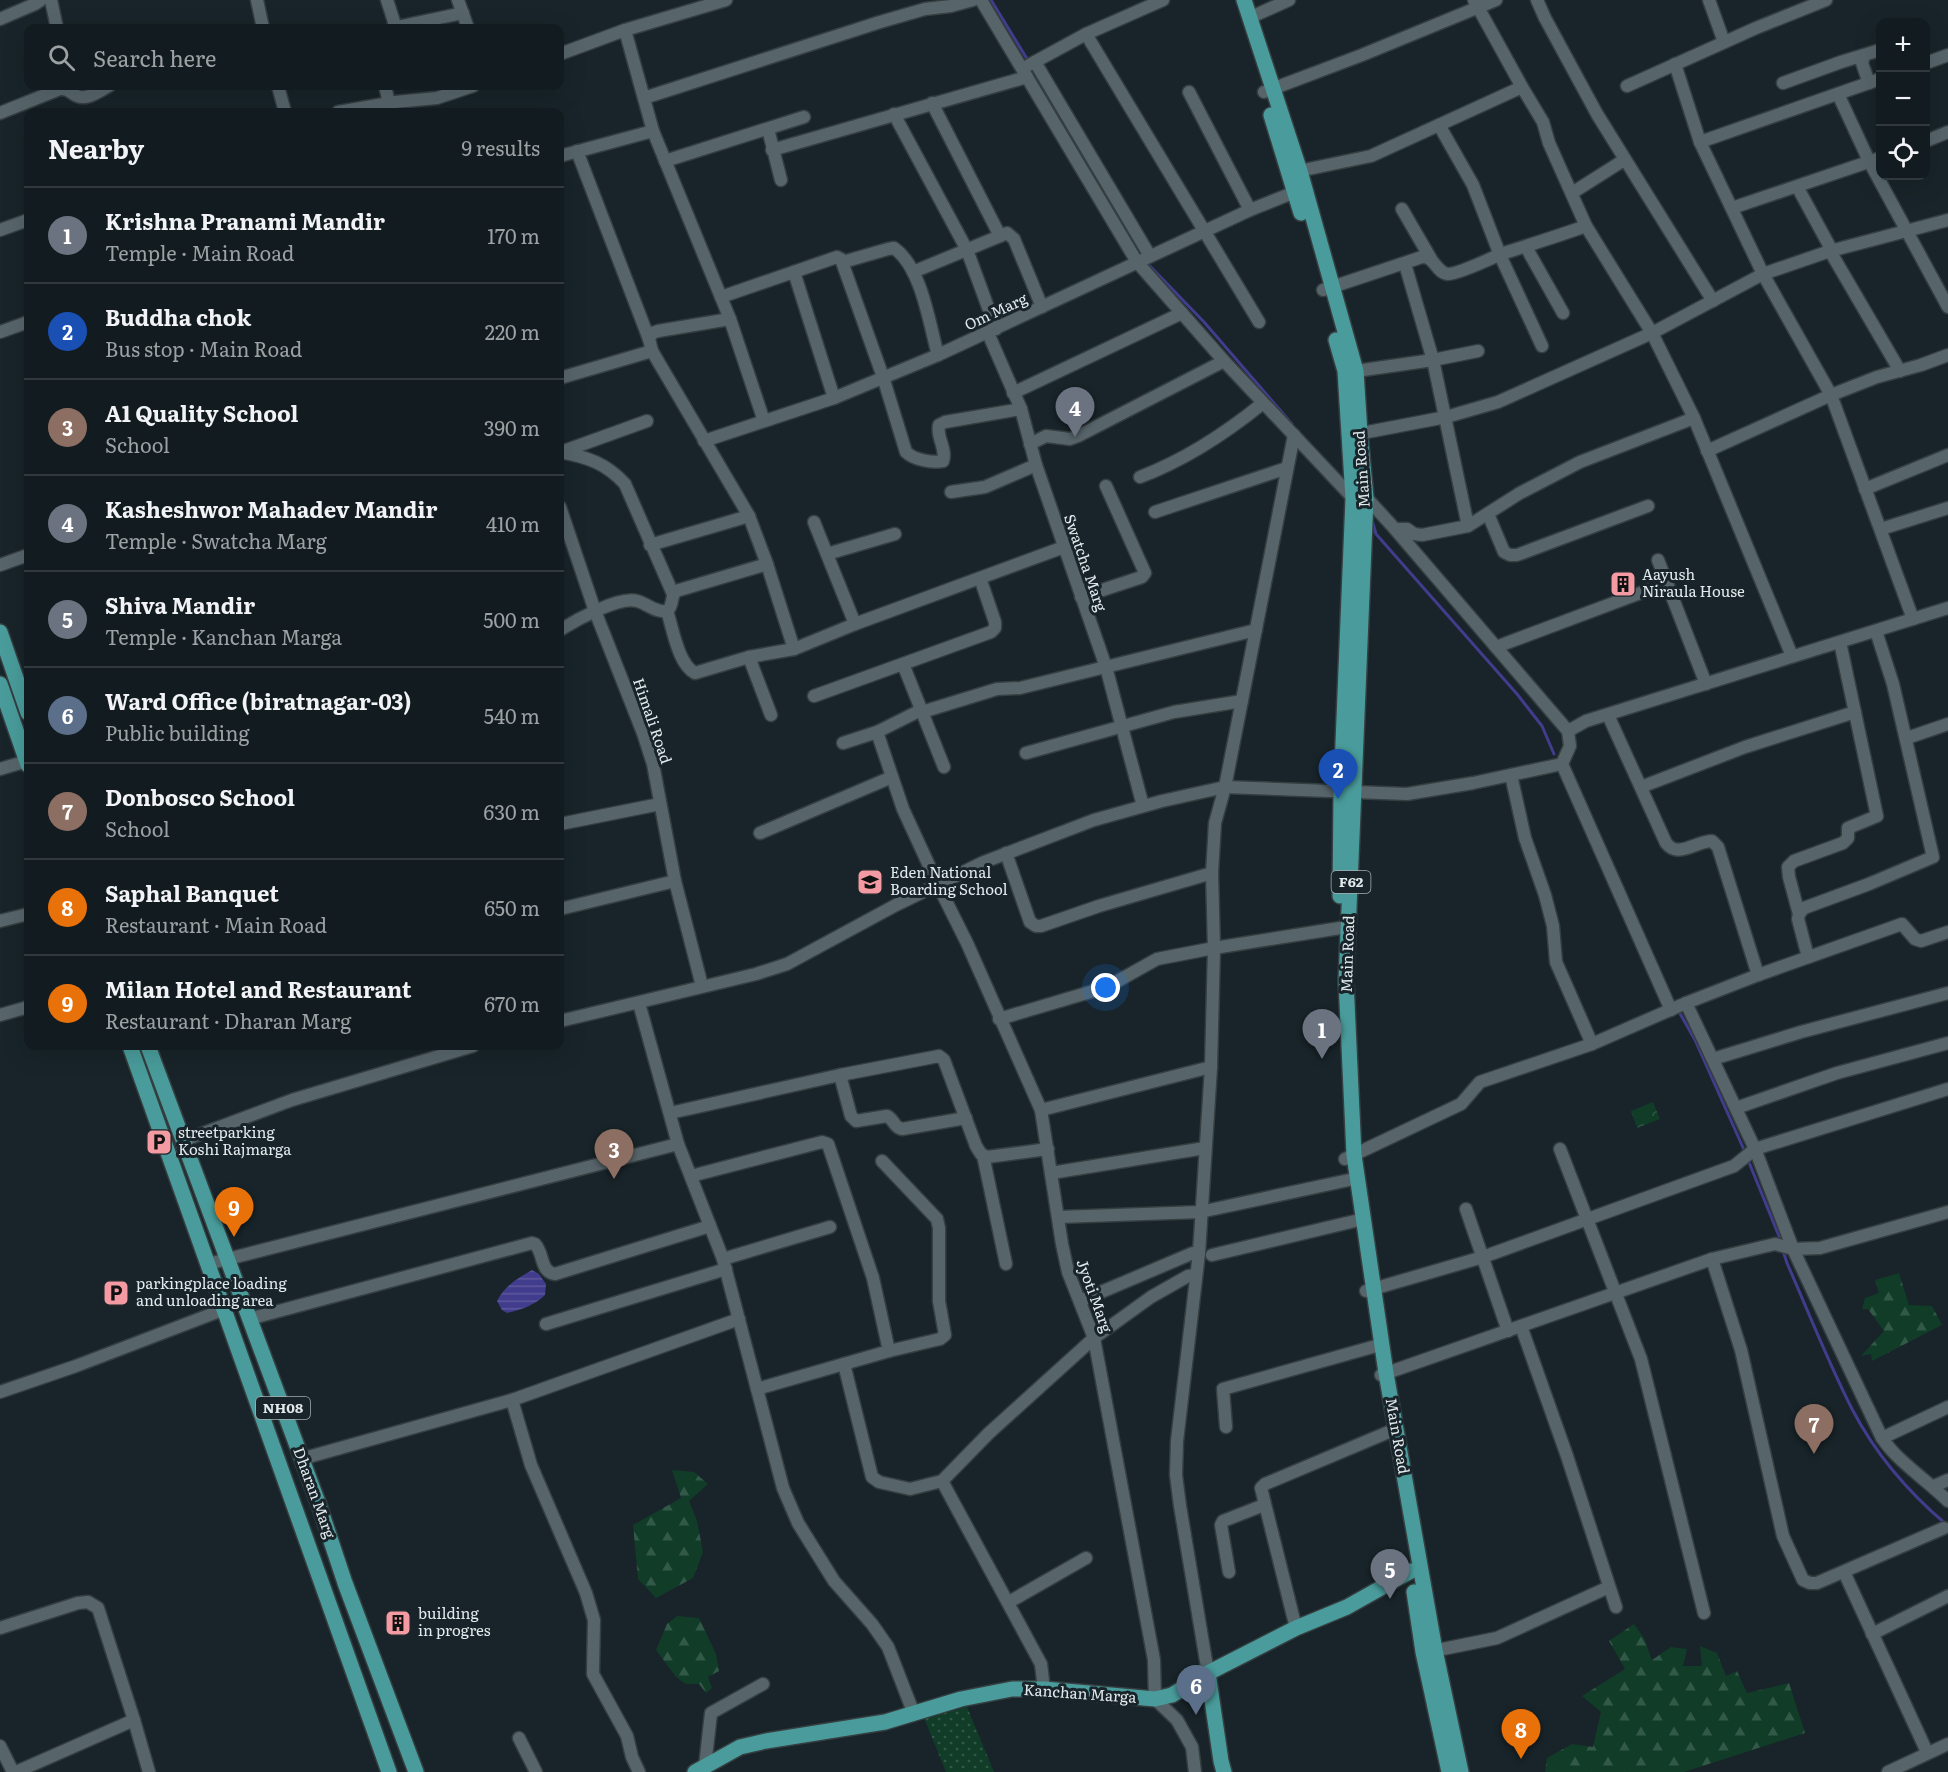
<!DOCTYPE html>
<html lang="en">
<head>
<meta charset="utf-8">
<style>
  :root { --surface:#121b1f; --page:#1b2428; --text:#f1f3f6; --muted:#9ca1a4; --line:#31393d; --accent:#2563eb }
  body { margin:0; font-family:Literata,serif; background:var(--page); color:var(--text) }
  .controls { position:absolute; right:18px; top:18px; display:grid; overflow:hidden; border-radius:12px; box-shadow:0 6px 24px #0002 }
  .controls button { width:54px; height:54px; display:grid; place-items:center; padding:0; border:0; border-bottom:2px solid var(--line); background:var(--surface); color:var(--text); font:30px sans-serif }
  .you { position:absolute; left:1106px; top:988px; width:21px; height:21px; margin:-15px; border:4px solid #fff; border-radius:50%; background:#1a73e8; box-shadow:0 0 0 9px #1a73e833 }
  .badge { display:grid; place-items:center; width:39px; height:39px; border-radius:50%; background:var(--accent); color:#fff; font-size:20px; font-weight:700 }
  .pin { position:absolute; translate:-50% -50px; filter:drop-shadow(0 2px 3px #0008) }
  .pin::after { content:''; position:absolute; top:32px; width:21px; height:18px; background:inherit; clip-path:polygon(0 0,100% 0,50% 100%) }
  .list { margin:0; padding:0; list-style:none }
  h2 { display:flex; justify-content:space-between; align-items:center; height:78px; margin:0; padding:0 24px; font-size:26px }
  h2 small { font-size:20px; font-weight:400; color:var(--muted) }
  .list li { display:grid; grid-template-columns:39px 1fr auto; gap:18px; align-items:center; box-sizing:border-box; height:96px; padding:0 24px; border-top:2px solid var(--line) }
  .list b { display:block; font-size:22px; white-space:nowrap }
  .list p { margin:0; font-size:20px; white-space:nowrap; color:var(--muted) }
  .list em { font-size:20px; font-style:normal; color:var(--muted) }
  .icon { flex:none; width:33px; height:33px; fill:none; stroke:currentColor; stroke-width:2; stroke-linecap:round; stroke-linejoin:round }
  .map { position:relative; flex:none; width:1948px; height:1772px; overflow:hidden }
  .search { position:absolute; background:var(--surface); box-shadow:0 6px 24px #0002; left:24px; top:24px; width:540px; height:66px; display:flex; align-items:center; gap:15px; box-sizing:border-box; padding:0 21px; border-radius:12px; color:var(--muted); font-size:22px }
  .panel { position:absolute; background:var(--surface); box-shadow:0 6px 24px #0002; left:24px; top:108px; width:540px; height:942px; border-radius:12px }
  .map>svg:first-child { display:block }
</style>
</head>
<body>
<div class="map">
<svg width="1948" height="1772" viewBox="0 0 1948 1772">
  <defs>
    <pattern id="grass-dots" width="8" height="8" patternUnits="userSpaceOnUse" patternTransform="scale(1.5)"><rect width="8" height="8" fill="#103c28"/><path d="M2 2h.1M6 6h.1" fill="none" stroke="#325848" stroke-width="1.8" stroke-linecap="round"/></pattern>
    <pattern id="forest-firs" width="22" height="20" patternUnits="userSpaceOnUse" patternTransform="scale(1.5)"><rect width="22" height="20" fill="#103c28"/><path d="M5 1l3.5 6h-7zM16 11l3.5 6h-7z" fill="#325848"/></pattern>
    <pattern id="park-crowns" width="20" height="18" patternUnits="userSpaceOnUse" patternTransform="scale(1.5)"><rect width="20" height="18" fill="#103c28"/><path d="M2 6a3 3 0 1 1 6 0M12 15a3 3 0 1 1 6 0" fill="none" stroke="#325848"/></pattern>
    <pattern id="water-rules" width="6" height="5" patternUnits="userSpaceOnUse" patternTransform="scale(1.5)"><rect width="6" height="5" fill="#423c8c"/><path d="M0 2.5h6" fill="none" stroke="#5d589c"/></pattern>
  </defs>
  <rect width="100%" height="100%" fill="#182429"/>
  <path fill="url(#grass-dots)" d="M967 1707 994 1772H946L924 1718Z"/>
  <g fill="url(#forest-firs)">
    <path d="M1899 1273 1909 1305 1932 1306 1942 1325 1872 1361 1871 1354 1861 1356 1884 1331 1868 1309H1862L1865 1298 1879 1293 1875 1280Z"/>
    <path d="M672 1470 694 1472 708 1484 689 1501 697 1521 703 1552 693 1578 656 1598 638 1579 633 1525 681 1498Z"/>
    <path d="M677 1616 699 1618 716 1654 719 1671 708 1677 712 1688 706 1693 699 1684H686L676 1677 656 1650 667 1624Z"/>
    <path d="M1634 1624 1644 1638 1652 1660 1671 1647 1687 1649 1683 1666H1702L1700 1646 1717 1653 1726 1676 1737 1671 1747 1693 1789 1683 1805 1733 1684 1772H1545L1547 1758 1572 1744 1593 1747 1601 1712 1582 1696 1625 1669 1609 1641Z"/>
  </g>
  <path fill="url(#park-crowns)" d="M1653 1102 1660 1119 1637 1128 1631 1111Z"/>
  <path fill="url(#water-rules)" d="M532 1270 539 1274 546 1284 545 1295C535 1305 521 1310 507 1313L502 1310 497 1301C505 1285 517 1279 532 1270Z"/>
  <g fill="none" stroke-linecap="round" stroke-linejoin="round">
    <g stroke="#423c8c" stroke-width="3">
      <path d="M991 0 1029 62"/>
      <path d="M1044 89 1083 159"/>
      <path d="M1129 237 1138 248"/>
      <path d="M1147 263 1204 322 1292 424"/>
      <path d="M1372 520 1376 534 1517 694 1542 726 1554 754"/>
      <path d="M1678 1010 1695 1040 1745 1152"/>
      <path d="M1748 1160 1781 1241"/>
      <path d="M1783 1251 1787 1263C1808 1311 1828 1362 1852 1409 1875 1453 1909 1493 1947 1525"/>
    </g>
    <g stroke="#353e41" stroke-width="15">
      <g id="minor">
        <path d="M51 0 57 28"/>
        <path d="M257 0 263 28"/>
        <path d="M387 0 396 28"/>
        <path d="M458 0 468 28"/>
        <path d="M981 0 1137 262 1224 361 1353 498"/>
        <path d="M1163 0 1086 34 1259 322"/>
        <path d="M1474 0 1522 87 1543 122 1549 143 1586 226 1652 333 1694 418 1792 656"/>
        <path d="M1537 0 1545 18 1597 114 1713 301"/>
        <path d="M1709 0 1724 42"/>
        <path d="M1249 18 1289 0"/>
        <path d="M0 19 35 4 41 0"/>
        <path d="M392 28 463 13"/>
        <path d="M625 30 653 131 730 319 764 421"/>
        <path d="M560 54 625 30 726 0"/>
        <path d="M1864 56 1862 63 1869 83"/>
        <path d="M1035 62 1150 256"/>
        <path d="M1926 63 1948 55"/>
        <path d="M1675 64 1700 142 1763 274 1831 395 1913 619"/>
        <path d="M1029 65 1086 34"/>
        <path d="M1783 83 1841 62 1880 50"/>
        <path d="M278 86 285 112"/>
        <path d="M385 86 389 103"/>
        <path d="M1627 86 1756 28 1826 0"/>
        <path d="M1189 92 1250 210"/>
        <path d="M1264 92 1362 55 1496 0"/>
        <path d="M1838 94 1870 163 1948 307"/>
        <path d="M644 98 880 22 925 9 951 6 973 0"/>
        <path d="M338 112 395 102 437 98 473 86"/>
        <path d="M0 113 60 89C69 88 70 93 77 96 87 101 101 90 109 86"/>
        <path d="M894 114 967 250 996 329"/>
        <path d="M1439 125 1473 185 1500 255 1542 346"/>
        <path d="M768 129 781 180"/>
        <path d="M1926 141 1948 132"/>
        <path d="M1700 142 1880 79"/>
        <path d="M772 150 1027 77"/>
        <path d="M577 151 649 339"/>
        <path d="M560 156 653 131"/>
        <path d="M665 161 804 117"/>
        <path d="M1294 172 1371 156 1522 87"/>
        <path d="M1800 186 1799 190 1830 247V251L1900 371"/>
        <path d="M1572 193 1624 160"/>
        <path d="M1732 208 1880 158"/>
        <path d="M1402 209 1431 259"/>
        <path d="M0 230 28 220"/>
        <path d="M1000 236 1007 233 1014 239 1042 307"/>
        <path d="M1526 247 1563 313"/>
        <path d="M843 262 888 249 894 248C922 268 929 323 938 355"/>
        <path d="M794 272 834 398"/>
        <path d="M913 272 1000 236 932 103"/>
        <path d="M1323 290 1422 257C1435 256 1436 273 1448 274 1458 274 1490 259 1501 254 1529 245 1558 236 1586 226"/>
        <path d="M721 297 837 257 841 259 883 377 906 452C914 460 932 463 943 461 947 449 936 437 939 425L945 422 1021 409"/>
        <path d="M730 319 658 331 652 333 649 339 652 351 749 516 767 564 794 649"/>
        <path d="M0 332 28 322"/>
        <path d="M988 333 1021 409 1036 465 1106 667 1143 806"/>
        <path d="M1356 371 1433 360 1405 264"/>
        <path d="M560 378 652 351"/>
        <path d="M1013 393 1182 313"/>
        <path d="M1352 435 1446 417 1498 402 1652 333 1763 274 1830 251 1948 220"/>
        <path d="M704 441 834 398 938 355 1250 210 1295 192"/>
        <path d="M1030 444 1046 436 1070 439 1078 436 1224 361"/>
        <path d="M1707 451 1831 395 1877 377 1921 365 1948 355"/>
        <path d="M560 452C587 457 606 463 625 484L673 594"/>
        <path d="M561 452 647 421"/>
        <path d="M1140 477C1185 460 1226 433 1263 403"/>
        <path d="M1865 489 1948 455"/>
        <path d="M951 492 985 487 1036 465"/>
        <path d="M1363 494 1395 529H1407L1414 534 1422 535 1468 526 1520 493 1580 462 1694 418"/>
        <path d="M560 507 595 611 643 733 653 764 675 881 702 986"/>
        <path d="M1155 512 1287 468"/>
        <path d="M1488 514 1504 552 1510 555H1517L1648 506"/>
        <path d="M814 522 855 624"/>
        <path d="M1468 526 1433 360 1478 351"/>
        <path d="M1395 529 1568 731 1570 746 1562 764 1671 1010"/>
        <path d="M1881 529 1948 508"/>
        <path d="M650 545 749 516"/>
        <path d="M827 554 895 534"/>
        <path d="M1658 560 1706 684"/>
        <path d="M0 565 28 555"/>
        <path d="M1081 597 1142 577 1145 573 1106 486"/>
        <path d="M667 611C673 629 678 664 695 673L749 657"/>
        <path d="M560 630C576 620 619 596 637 601 648 604 656 613 667 611 674 606 670 597 676 591L767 564"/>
        <path d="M1496 647 1667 583"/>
        <path d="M903 664 944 767"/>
        <path d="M814 696 991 632 995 628V622L980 578"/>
        <path d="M922 712 997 689 1020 688 1256 630"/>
        <path d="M771 715 749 657 794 649 855 624 1064 547"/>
        <path d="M1608 715 1666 843C1678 859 1696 841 1712 841L1718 847 1758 975"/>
        <path d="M1568 731 1586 721 1948 608"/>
        <path d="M877 732 903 809 938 885 967 943 1041 1110 1062 1244 1068 1272 1094 1338 1154 1660 1155 1699 1177 1720 1192 1747 1195 1772"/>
        <path d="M1907 738 1948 724"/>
        <path d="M843 743 877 732 921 710"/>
        <path d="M1026 753 1174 712 1242 701"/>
        <path d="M0 769 27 761"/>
        <path d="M1511 775 1525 838 1545 895 1553 926 1556 962 1592 1044"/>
        <path d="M1641 787 1745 747 1855 712"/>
        <path d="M560 824 660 804"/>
        <path d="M760 833 892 777"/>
        <path d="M1006 853 1030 922 1036 926H1041L1099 906 1212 873"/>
        <path d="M560 909 675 881"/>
        <path d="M1799 914 1789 877 1788 867 1794 861 1843 843 1848 838V828L1877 816 1840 642"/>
        <path d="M0 921 28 914"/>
        <path d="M1808 957 1798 919 1799 914 1804 908 1869 884 1933 857 1893 684 1876 631"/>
        <path d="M639 1003 678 1144 723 1259 783 1488 798 1523 834 1581 872 1624 888 1647 914 1714"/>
        <path d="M1686 1003 1755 1149 1793 1249 1882 1438C1897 1461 1928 1481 1948 1501"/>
        <path d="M0 1015 28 1007"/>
        <path d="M999 1019 1107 987 1157 959 1214 948 1340 928"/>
        <path d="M560 1021 756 974 787 964 896 905 984 862 1094 820 1162 801 1225 787 1407 794 1473 783 1562 764"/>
        <path d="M1713 1059 1801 1032 1948 993"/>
        <path d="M840 1075 851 1116 856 1121 887 1116C894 1119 894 1128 902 1129L966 1118"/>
        <path d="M1736 1108 1837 1073 1948 1043"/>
        <path d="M1041 1110 1211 1067"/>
        <path d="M670 1113 840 1075 939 1056 944 1060 976 1146 981 1154 987 1157 1048 1149"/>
        <path d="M182 1141 292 1100 473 1046"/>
        <path d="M1560 1149 1641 1359 1704 1613"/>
        <path d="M983 1155 1006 1264"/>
        <path d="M1345 1159 1461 1104 1480 1082 1592 1044 1686 1003 1758 975 1902 924 1915 939 1921 941 1948 932"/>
        <path d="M1051 1173 1205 1148"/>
        <path d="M691 1176 822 1142 828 1144 873 1278 889 1351"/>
        <path d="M1466 1209 1508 1331"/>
        <path d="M1059 1217 1200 1212 1349 1180"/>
        <path d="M1212 1255 1355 1221"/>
        <path d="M723 1259 830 1227"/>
        <path d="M1712 1259 1741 1350 1783 1536 1803 1580 1810 1583H1817L1944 1528"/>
        <path d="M208 1264 678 1144"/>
        <path d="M1366 1291 1483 1257 1734 1166 1755 1149 1948 1089"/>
        <path d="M1080 1301 1193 1253H1199"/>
        <path d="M249 1319 532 1243 535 1244C544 1253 540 1272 555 1274L710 1226"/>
        <path d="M546 1324 726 1269"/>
        <path d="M1521 1326 1567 1456 1616 1607"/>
        <path d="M844 1364 872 1477 879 1482 910 1489 942 1481 989 1433 1094 1338 1151 1297 1188 1276 1196 1275"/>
        <path d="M1381 1375 1712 1259 1775 1244 1793 1249 1820 1248 1948 1212"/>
        <path d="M757 1389 889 1351 940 1339 945 1335 939 1301V1228L937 1219 882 1161"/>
        <path d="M0 1392 76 1366 225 1309"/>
        <path d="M512 1400 531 1465 586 1593 594 1620 593 1674 627 1736 632 1757 639 1772"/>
        <path d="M1226 1427 1223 1389 1376 1346"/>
        <path d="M1882 1438 1948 1407"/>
        <path d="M301 1459 512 1400 739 1319"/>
        <path d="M942 1481 1041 1664 1044 1689"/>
        <path d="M1934 1486 1948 1480"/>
        <path d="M1229 1572 1221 1525 1223 1521 1264 1505"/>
        <path d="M1844 1572 1927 1752"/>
        <path d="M1009 1602 1086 1558"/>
        <path d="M0 1628 78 1603 88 1602 98 1608 134 1720 149 1772"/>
        <path d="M1296 1628 1261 1488 1265 1484 1391 1431"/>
        <path d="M1872 1634 1948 1596"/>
        <path d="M1428 1652 1497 1638 1609 1587"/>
        <path d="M1208 1673 1180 1506 1176 1475 1177 1441 1199 1253 1211 1067 1214 948 1212 873 1215 823 1225 787 1294 435"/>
        <path d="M519 1738 536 1772"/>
        <path d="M0 1746 13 1772"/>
        <path d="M705 1766 711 1713 763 1684"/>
        <path d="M16 1772 134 1720"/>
        <path d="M1888 1772 1948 1744"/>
      </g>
    </g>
    <g stroke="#353e41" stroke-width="18">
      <g id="major">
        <path d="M1244 0 1300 171 1356 371 1360 433 1366 498 1346 981 1354 1155 1386 1373 1435 1650 1461 1772"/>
        <path d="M1271 115 1301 213"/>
        <path d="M1336 340 1345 371 1353 498 1341 792 1340 896"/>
        <path d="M0 632 28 713"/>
        <path d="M0 684 28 765"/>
        <path d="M130 1046C216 1288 302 1530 389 1772"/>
        <path d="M148 1046 319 1505 345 1583 416 1772"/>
        <path d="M1414 1592 1423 1652 1449 1772"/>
        <path d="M1208 1673 1221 1761 1224 1772"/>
        <path d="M695 1772 740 1747 766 1741 885 1722 961 1699 1012 1689H1044L1155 1699 1172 1695 1208 1673 1296 1628 1347 1607 1411 1571"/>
      </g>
    </g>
    <use href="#minor" stroke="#57656a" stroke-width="12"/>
    <use href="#major" stroke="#499c9b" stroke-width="15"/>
  </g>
  <defs>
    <g id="building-square" transform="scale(1.35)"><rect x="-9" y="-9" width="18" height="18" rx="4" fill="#f49aa3" stroke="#182429"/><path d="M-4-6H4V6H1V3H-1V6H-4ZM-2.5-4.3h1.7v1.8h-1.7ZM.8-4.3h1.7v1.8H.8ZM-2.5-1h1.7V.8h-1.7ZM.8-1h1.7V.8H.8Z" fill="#111"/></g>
    <g id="school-square" transform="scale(1.35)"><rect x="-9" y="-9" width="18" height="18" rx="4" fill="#f49aa3" stroke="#182429"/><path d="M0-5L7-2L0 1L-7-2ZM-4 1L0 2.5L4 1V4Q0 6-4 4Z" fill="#111"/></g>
    <g id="parking-square" transform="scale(1.35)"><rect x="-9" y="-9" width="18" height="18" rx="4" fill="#f49aa3" stroke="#182429"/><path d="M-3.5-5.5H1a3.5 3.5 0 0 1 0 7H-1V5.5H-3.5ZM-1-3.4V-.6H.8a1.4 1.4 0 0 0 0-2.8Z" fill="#111"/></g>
  </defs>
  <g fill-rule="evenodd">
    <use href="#building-square" x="1623" y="584"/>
    <use href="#school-square" x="870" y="882"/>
    <use href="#parking-square" x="159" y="1142"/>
    <use href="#parking-square" x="116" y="1293"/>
    <use href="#building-square" x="398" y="1623"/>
  </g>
  <g text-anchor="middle" stroke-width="6" stroke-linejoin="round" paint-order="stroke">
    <g fill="#182429" stroke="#a5afb2" stroke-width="1.5">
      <rect x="1331.5" y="871" width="39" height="22" rx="4.5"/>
      <rect x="256" y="1397" width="54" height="22" rx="4.5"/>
    </g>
    <g font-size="14" font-weight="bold" fill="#e2eaed">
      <text x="1351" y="887">F62</text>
      <text x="283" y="1413">NH08</text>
    </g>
    <g font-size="15" fill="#e2eaed" stroke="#182429">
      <text transform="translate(996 312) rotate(-25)" y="5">Om Marg</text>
      <text transform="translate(1362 469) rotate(-94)" y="5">Main Road</text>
      <text transform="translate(1085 563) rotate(71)" y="5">Swatcha Marg</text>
      <text transform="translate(652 721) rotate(71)" y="5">Himali Road</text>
      <text transform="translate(1348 954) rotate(-88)" y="5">Main Road</text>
      <text transform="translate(1094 1296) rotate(70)" y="5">Jyoti Marg</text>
      <text transform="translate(1397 1436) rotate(80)" y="5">Main Road</text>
      <text transform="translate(314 1493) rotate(70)" y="5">Dharan Marg</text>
      <text transform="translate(1080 1694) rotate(4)" y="5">Kanchan Marga</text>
    </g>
    <g font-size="15" fill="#e2eaed" stroke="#182429" text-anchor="start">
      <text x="1642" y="580">Aayush<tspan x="1642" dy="17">Niraula House</tspan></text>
      <text x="890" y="878">Eden National<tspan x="890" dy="17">Boarding School</tspan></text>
      <text x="178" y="1138">streetparking<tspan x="178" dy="17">Koshi Rajmarga</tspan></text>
      <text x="136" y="1289">parkingplace loading<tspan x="136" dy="17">and unloading area</tspan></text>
      <text x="418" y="1619">building<tspan x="418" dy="17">in progres</tspan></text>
    </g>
  </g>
</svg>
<div class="controls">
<button>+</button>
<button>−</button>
<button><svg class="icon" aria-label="locate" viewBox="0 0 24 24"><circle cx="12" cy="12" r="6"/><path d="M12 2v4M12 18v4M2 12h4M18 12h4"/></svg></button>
</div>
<div class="you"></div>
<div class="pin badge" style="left:1322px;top:1059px;background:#6b7280">1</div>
<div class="pin badge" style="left:1338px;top:799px;background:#1a4fb4">2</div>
<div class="pin badge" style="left:614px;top:1179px;background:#8d6e63">3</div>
<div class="pin badge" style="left:1075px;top:437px;background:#6b7280">4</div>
<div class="pin badge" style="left:1390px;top:1599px;background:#6b7280">5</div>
<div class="pin badge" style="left:1196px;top:1715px;background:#5c6f8a">6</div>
<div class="pin badge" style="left:1814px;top:1454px;background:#8d6e63">7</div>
<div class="pin badge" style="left:1521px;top:1759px;background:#e8710a">8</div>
<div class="pin badge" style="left:234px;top:1237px;background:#e8710a">9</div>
<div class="search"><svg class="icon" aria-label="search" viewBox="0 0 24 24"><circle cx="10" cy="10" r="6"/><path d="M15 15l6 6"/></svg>Search here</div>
<section class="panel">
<h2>Nearby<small>9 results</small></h2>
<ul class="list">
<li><span class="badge" style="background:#6b7280">1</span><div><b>Krishna Pranami Mandir</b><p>Temple · Main Road</p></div><em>170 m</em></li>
<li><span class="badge" style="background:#1a4fb4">2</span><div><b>Buddha chok</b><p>Bus stop · Main Road</p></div><em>220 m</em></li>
<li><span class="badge" style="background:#8d6e63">3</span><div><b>A1 Quality School</b><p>School</p></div><em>390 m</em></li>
<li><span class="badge" style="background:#6b7280">4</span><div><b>Kasheshwor Mahadev Mandir</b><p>Temple · Swatcha Marg</p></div><em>410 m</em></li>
<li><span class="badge" style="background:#6b7280">5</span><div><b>Shiva Mandir</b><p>Temple · Kanchan Marga</p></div><em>500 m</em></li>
<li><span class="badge" style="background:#5c6f8a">6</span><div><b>Ward Office (biratnagar-03)</b><p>Public building</p></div><em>540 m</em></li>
<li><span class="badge" style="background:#8d6e63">7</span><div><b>Donbosco School</b><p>School</p></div><em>630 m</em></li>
<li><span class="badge" style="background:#e8710a">8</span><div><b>Saphal Banquet</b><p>Restaurant · Main Road</p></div><em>650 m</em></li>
<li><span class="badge" style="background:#e8710a">9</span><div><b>Milan Hotel and Restaurant</b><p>Restaurant · Dharan Marg</p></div><em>670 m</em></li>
</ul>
</section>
</div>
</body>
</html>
